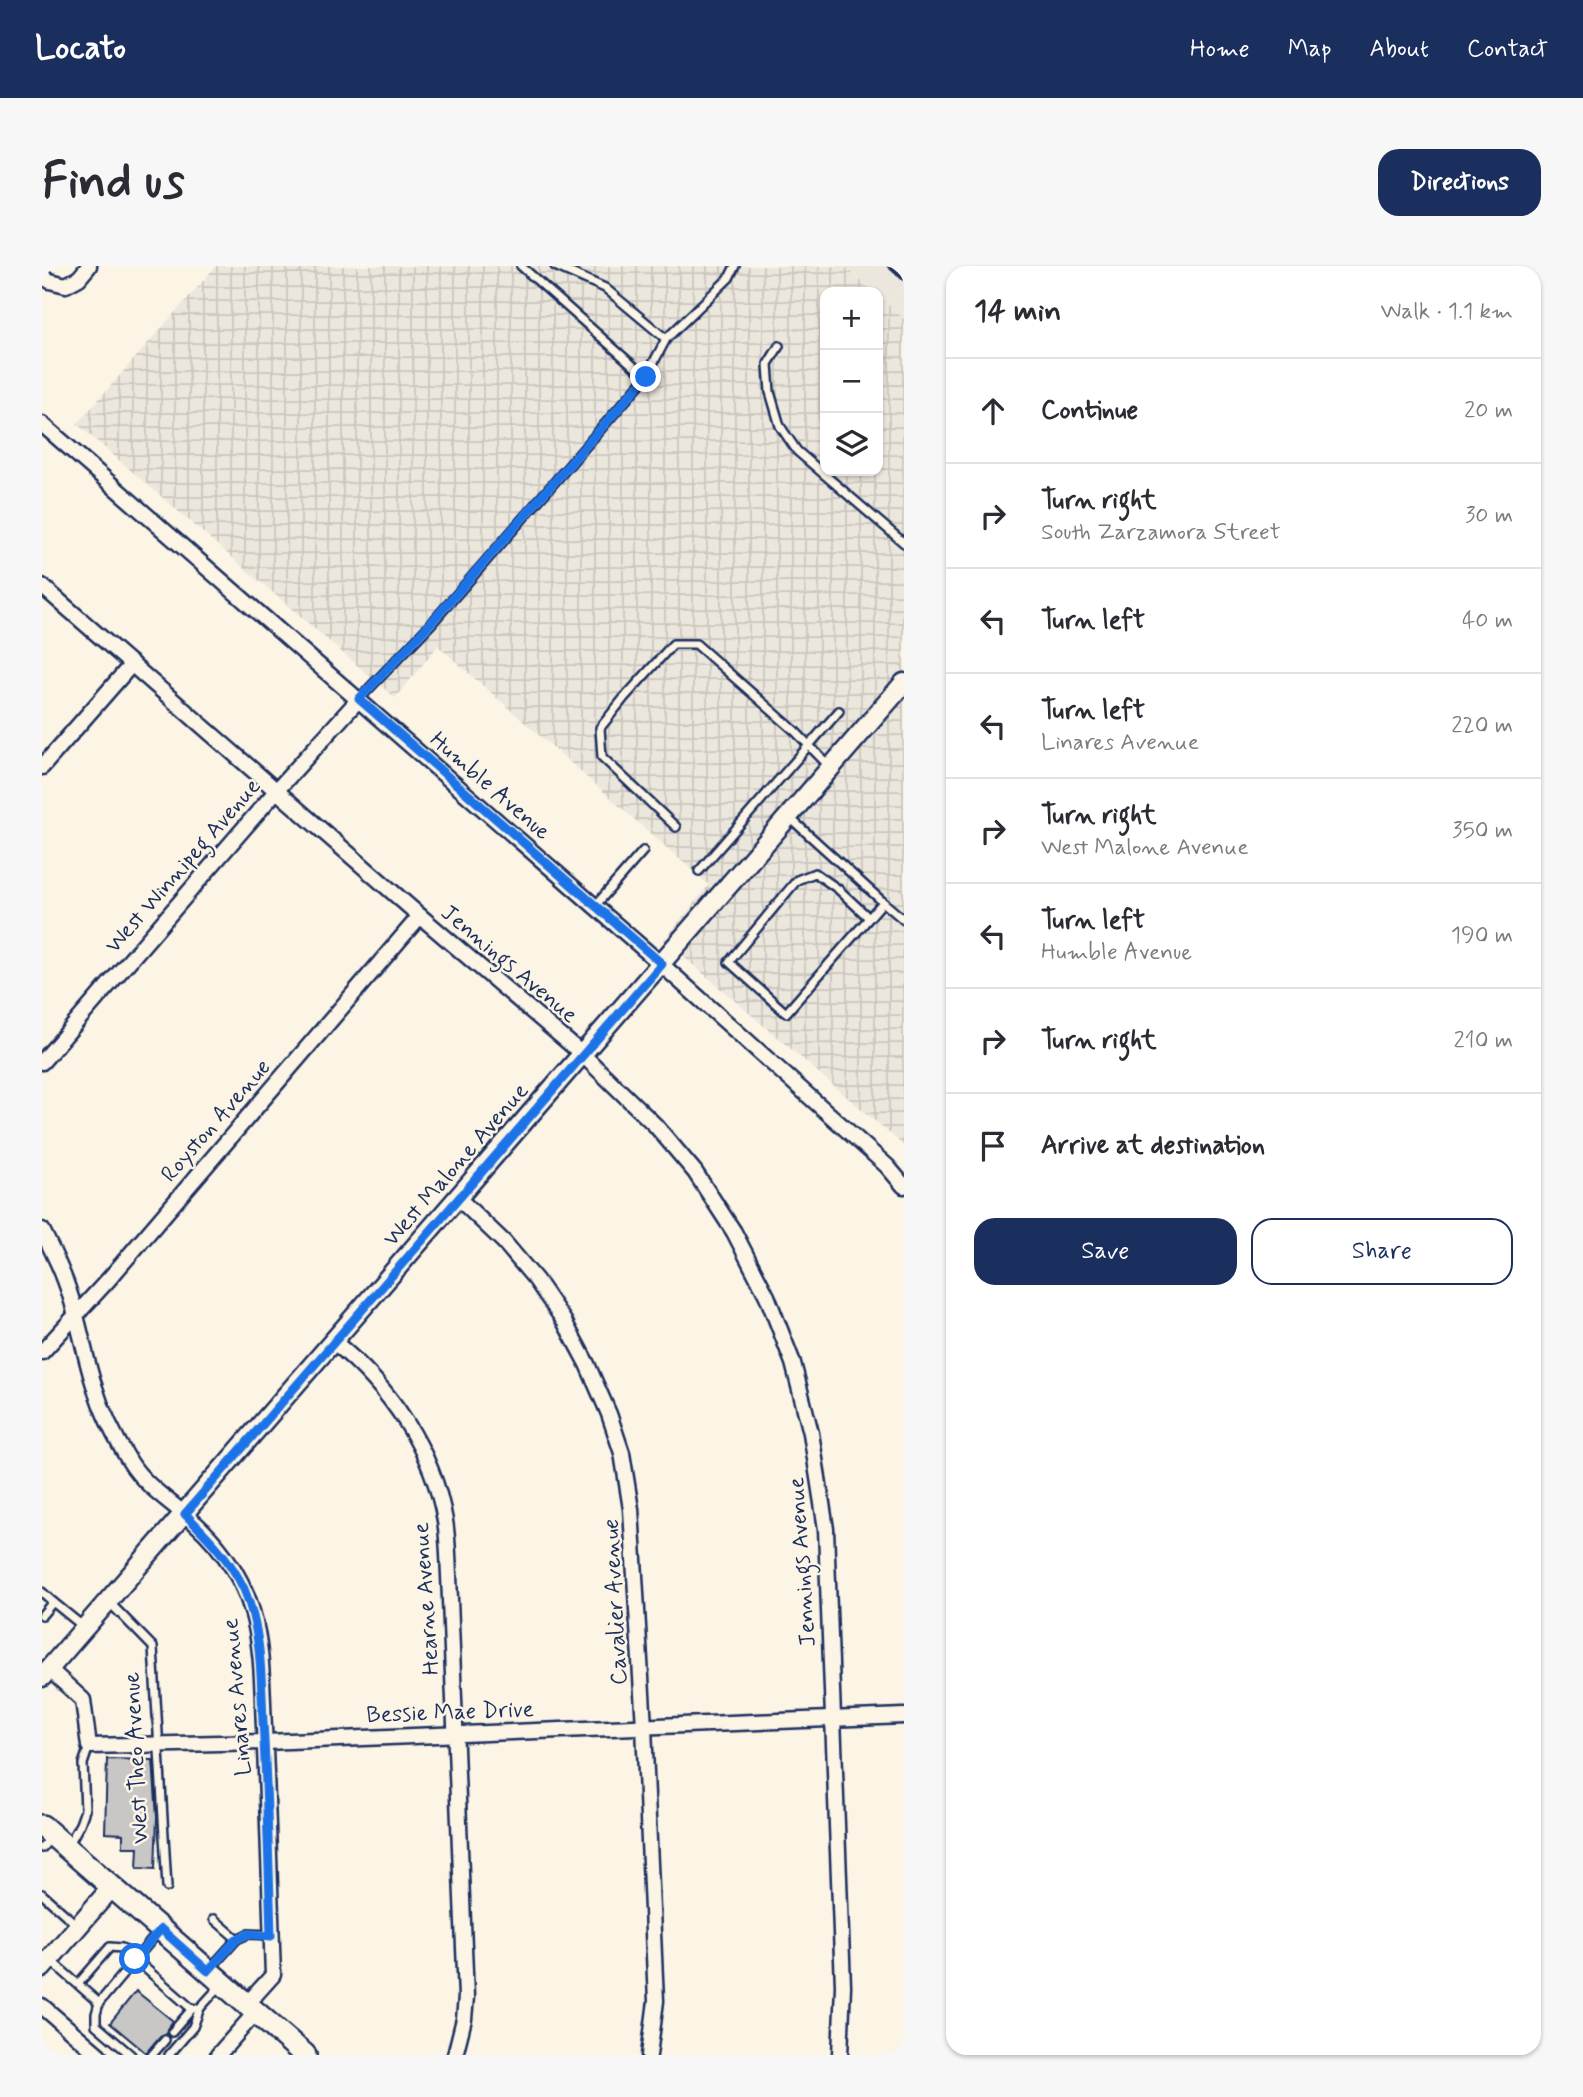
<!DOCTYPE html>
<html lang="en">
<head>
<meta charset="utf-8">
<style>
  :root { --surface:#fff; --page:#f7f7f7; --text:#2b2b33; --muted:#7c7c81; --line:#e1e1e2; --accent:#1b2f5e }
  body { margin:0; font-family:Mynerve,sans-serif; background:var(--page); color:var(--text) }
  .controls { position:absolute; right:21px; top:21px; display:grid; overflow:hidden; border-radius:14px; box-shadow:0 2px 5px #0004 }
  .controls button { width:63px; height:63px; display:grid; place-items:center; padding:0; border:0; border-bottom:2px solid var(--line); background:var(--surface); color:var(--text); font:35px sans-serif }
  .stop { position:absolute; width:21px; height:21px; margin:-16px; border:5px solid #1a73e8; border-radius:50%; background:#fff }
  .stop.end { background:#1a73e8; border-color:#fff; box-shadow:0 2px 7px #0008 }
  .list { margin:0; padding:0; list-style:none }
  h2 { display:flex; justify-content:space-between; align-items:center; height:91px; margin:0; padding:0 28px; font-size:30px }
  h2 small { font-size:23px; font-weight:400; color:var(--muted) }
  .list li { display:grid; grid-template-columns:46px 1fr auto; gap:21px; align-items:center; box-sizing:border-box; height:105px; padding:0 28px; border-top:2px solid var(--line) }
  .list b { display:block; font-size:26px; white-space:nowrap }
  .list p { margin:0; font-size:23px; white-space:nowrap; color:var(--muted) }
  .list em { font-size:23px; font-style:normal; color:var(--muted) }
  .actions { display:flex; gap:14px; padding:21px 28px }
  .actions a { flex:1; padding:16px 0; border:2px solid var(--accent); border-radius:21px; text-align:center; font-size:24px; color:var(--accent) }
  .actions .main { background:var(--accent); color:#fff }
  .icon { flex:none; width:38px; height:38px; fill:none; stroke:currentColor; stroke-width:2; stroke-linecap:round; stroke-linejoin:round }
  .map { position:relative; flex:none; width:862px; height:1789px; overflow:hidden; border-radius:21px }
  header { display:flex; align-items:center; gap:42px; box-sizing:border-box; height:98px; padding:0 35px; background:var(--accent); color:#fff }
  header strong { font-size:33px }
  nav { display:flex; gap:38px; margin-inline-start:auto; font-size:24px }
  .intro { display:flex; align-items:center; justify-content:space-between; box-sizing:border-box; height:168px; padding:0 42px }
  h1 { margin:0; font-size:49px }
  .button { padding:18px 32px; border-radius:21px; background:var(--accent); color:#fff; font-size:24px; font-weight:700 }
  main { display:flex; gap:42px; padding:0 42px }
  aside { flex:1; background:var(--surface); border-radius:21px; box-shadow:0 2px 5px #0004 }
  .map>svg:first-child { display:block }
</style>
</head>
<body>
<header>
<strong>Locato</strong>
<nav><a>Home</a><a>Map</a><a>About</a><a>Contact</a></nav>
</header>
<div class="intro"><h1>Find us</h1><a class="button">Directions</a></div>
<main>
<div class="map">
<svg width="862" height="1789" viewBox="0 0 862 1789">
  <defs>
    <pattern id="industrial-grid" width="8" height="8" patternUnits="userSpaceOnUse" patternTransform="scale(1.75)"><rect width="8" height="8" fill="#ece7dc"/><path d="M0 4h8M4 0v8" fill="none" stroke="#cac6bf"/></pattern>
  </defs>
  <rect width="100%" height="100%" fill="#fcf5e5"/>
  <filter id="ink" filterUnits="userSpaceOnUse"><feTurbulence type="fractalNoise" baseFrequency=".0143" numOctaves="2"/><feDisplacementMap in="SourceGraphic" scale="14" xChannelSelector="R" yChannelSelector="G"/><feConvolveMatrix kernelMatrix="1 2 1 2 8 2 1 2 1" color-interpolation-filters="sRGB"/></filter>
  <g filter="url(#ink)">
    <path fill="#ece7dc" d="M802 0H862V53L836 30V26H831Z"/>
    <path fill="url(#industrial-grid)" d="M174 0H802L831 26H783V205H836V30L862 53V880L622 674 667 619 396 380 353 432 35 158Z"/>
    <g fill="#c8c7c6" stroke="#1b2f5e" stroke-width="2">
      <path d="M65 1493 111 1494 115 1551 113 1603 95 1602 96 1581H81V1568L63 1567Z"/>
      <path d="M94 1725 131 1755 125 1763 124 1768 118 1770 104 1787 68 1757Z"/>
    </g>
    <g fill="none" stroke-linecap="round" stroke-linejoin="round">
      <g stroke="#1b2f5e" stroke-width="12">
        <g id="service">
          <path d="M479 0 604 111"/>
          <path d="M513 0 563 22 624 73"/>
          <path d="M737 80 726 98 728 126 738 160 755 185 862 277"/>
          <path d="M317 433 389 358 604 111 624 73 687 12 693 0"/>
          <path d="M747 551 841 636 744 747 687 696 755 614 773 607 796 623 827 652"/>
          <path d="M634 561 560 491 558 462 582 432 631 378H654L753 465 788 501"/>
          <path d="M657 605 797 445"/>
          <path d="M841 636 862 654"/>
          <path d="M553 640 601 585"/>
          <path d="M0 1326 11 1336"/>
          <path d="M67 1336 111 1381 125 1621"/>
          <path d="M0 1349 11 1336 43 1362"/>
          <path d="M27 1578 38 1558 43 1544 41 1498 47 1480"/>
          <path d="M0 1582 10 1570"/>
          <path d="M0 1628 36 1660"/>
          <path d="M172 1653 195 1673"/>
          <path d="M7 1693 57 1737"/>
          <path d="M167 1704 195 1673 206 1668 229 1669"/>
          <path d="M36 1718 68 1681 80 1682 150 1743"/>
          <path d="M130 1766 150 1743 158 1742 178 1720"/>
          <path d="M89 1789 54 1759V1748L57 1737 118 1664"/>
          <path d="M110 1789 123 1774"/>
          <path d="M127 1789 151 1761 158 1742"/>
        </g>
      </g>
      <g stroke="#1b2f5e" stroke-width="19">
        <g id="minor">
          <path d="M0 10 8 15 24 19 37 12 47 0"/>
          <path d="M0 158 619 698 845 900 862 920"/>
          <path d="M0 320 378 650 540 788 614 860 653 906 692 966 725 1030 751 1097 769 1167 784 1263 801 1720 798 1789"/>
          <path d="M0 501 90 398"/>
          <path d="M0 796 235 524 317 433"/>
          <path d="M416 932 462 976 494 1014 522 1055 545 1098 567 1148 580 1187 589 1243 602 1461 614 1735 607 1789"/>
          <path d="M0 964C11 986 22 1008 29 1032 38 1061 43 1091 52 1119 60 1146 73 1172 88 1196 101 1217 122 1231 141 1247 172 1271 199 1306 210 1345 221 1382 220 1422 222 1461 226 1543 228 1627 231 1709L205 1738"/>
          <path d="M292 1076C348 1121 391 1184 403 1255 406 1273 406 1291 407 1309L424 1731 422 1753 413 1789"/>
          <path d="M0 1086 67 1013 378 650"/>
          <path d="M7 1403 41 1434 47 1480 223 1476 862 1450"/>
          <path d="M0 1740 57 1789"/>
          <path d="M176 1789 214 1746"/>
        </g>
      </g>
      <g stroke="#1b2f5e" stroke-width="23">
        <g id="tertiary">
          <path d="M0 1411 862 417"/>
          <path d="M0 1702 70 1621"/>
        </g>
      </g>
      <g stroke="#1b2f5e" stroke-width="26">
        <path id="secondary" d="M0 1560 263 1789"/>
      </g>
      <use href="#service" stroke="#fcf5e5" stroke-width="7"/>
      <use href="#minor" stroke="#fcf5e5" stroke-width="14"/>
      <use href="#tertiary" stroke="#fcf5e5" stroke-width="18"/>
      <use href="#secondary" stroke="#fcf5e5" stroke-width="21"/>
      <path stroke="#1b2f5e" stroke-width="4.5" d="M847 0 862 13"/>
    </g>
  </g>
  <g fill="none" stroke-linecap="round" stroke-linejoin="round" filter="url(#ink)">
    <path stroke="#1a73e8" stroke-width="9" d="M93 1693 119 1663 166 1705 195 1673 206 1668 229 1670C227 1598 225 1526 221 1455 219 1411 220 1365 202 1323 188 1293 166 1271 143 1248L620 698 317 433 388 358 604 111"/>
  </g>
  <g text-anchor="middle" stroke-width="5" stroke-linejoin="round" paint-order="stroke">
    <g font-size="23" fill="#1b2f5e" stroke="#fcf5e5">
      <text transform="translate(449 519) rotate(41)" y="8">Humble Avenue</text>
      <text transform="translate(140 599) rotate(-49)" y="8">West Winnipeg Avenue</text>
      <text transform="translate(468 697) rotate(40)" y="8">Jennings Avenue</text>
      <text transform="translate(173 854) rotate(-49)" y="8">Royston Avenue</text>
      <text transform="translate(413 898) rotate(-49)" y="8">West Malone Avenue</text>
      <text transform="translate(759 1296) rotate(-94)" y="8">Jennings Avenue</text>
      <text transform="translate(383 1333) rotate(-94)" y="8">Hearne Avenue</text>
      <text transform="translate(572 1336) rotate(-93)" y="8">Cavalier Avenue</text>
      <text transform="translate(194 1431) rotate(-95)" y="8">Linares Avenue</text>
      <text transform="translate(408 1445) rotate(-2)" y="8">Bessie Mae Drive</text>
      <text transform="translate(93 1492) rotate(-93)" y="8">West Theo Avenue</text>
    </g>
  </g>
</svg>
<div class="controls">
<button>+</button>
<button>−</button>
<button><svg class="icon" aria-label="layers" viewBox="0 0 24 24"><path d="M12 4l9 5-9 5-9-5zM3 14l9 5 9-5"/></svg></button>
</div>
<div class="stop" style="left:93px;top:1693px"></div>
<div class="stop end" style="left:604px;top:111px"></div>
</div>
<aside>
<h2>14 min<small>Walk · 1.1 km</small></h2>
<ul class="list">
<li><svg class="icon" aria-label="ahead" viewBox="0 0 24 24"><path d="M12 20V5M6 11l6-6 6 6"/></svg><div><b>Continue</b></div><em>20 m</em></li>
<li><svg class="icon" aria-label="right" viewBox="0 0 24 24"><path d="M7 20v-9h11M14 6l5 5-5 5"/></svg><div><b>Turn right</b><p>South Zarzamora Street</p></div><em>30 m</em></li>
<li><svg class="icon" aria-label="left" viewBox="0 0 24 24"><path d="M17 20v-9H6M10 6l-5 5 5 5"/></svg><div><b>Turn left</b></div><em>40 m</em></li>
<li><svg class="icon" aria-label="left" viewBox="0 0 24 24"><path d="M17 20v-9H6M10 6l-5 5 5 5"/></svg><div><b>Turn left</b><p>Linares Avenue</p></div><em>220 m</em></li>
<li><svg class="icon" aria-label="right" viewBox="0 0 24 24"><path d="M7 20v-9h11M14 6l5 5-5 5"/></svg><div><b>Turn right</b><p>West Malone Avenue</p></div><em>350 m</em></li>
<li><svg class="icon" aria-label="left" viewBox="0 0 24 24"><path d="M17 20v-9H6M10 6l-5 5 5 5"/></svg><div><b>Turn left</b><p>Humble Avenue</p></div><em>190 m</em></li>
<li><svg class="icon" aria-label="right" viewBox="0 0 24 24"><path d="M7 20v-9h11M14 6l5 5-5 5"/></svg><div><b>Turn right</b></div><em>210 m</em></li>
<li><svg class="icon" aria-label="arrive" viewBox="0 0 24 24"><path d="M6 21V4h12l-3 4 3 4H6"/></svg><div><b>Arrive at destination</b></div></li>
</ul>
<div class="actions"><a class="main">Save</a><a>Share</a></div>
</aside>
</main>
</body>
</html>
